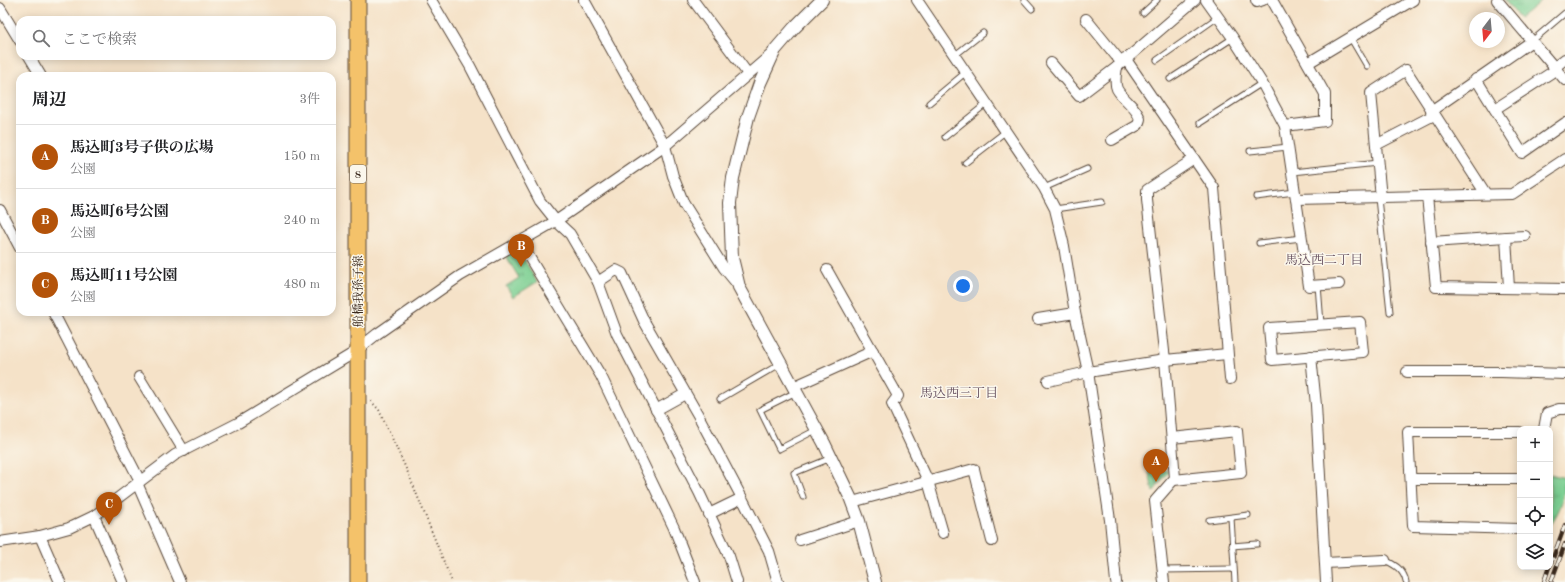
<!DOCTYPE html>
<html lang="ja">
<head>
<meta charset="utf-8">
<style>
  :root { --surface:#fff; --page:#f6f6f6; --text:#202124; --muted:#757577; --line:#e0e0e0; --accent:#b45309 }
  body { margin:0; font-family:"Old Standard TT","Noto Serif JP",serif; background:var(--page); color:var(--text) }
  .controls { position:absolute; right:12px; bottom:12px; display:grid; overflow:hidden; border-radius:8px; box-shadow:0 2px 10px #0003 }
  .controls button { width:36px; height:36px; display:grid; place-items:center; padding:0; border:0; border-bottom:1px solid var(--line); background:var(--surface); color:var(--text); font:20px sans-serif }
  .compass { position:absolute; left:1469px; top:12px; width:36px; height:36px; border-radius:50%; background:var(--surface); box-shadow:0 2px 10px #0003; rotate:196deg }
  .you { position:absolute; left:963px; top:286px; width:14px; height:14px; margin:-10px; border:3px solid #fff; border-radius:50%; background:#1a73e8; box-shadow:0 0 0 6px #1a73e833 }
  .badge { display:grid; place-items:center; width:26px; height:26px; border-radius:50%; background:var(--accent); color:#fff; font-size:13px; font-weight:700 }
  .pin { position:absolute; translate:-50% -33px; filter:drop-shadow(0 1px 2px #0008) }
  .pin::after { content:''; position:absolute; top:21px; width:14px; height:12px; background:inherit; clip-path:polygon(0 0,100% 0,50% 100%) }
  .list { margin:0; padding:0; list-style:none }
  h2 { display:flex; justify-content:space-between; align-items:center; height:52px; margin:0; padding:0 16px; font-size:17px }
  h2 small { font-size:13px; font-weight:400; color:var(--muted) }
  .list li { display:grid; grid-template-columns:26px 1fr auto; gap:12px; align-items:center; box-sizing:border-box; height:64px; padding:0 16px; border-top:1px solid var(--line) }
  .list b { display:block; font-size:15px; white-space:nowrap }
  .list p { margin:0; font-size:13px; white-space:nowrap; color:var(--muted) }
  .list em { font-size:13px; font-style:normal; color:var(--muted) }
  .icon { flex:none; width:22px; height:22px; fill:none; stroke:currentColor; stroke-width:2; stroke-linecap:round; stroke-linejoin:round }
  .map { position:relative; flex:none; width:1565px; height:582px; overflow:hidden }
  .search { position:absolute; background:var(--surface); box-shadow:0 2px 10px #0003; left:16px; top:16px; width:320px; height:44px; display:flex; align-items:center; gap:10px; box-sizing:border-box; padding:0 14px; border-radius:12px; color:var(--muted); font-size:15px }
  .panel { position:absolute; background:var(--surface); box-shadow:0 2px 10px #0003; left:16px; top:72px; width:320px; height:244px; border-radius:12px }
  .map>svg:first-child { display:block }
</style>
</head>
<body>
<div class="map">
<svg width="1565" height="582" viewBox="0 0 1565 582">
  <defs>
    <pattern id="park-tufts" width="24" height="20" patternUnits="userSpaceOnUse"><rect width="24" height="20" fill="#7bcf92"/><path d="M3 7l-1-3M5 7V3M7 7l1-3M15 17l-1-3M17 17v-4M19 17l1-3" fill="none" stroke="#66a877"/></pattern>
  </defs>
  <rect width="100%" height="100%" fill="#fbf7ec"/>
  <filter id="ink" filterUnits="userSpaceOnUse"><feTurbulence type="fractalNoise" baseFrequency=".025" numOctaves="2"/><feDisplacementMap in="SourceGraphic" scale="8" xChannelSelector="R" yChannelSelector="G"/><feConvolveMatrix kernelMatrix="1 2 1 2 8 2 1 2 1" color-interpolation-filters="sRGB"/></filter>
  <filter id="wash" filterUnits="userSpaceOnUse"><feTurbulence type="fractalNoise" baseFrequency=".012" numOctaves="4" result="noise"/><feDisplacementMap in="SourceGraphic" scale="16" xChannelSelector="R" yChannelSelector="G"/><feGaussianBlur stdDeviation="0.9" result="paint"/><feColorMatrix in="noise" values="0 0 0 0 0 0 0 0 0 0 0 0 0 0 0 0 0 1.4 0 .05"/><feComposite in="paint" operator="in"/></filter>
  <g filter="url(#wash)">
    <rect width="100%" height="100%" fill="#f5e2c8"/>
    <g fill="url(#park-tufts)" stroke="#5b7c58">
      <path d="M1504 0H1542L1520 18Z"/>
      <path d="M512 253 522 256 537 282 513 297 506 286 519 278 506 256Z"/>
      <path d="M1170 470 1153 492 1149 472Z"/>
      <path d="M1550 474 1565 478C1565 497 1561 510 1550 525Z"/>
    </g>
  </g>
  <g filter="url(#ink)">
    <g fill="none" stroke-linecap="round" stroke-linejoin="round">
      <g stroke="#574638" stroke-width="7">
        <g id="service">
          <path d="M1024 0 1032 9"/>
          <path d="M1143 13 1157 0"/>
          <path d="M1350 37 1367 66"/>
          <path d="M1532 41 1565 13"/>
          <path d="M954 56 983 33"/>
          <path d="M1157 60 1218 17"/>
          <path d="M1170 79 1233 38"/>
          <path d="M929 103 965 73"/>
          <path d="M1200 123 1262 83"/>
          <path d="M945 137 986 104"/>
          <path d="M1250 151 1288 147"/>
          <path d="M965 163 1005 132"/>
          <path d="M1292 172 1378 163"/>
          <path d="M1044 188 1087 169"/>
          <path d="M1256 197 1295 192"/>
          <path d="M1378 198 1390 312"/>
          <path d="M1055 209 1102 202"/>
          <path d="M1259 243 1302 238"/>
          <path d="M1318 285 1321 324"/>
          <path d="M796 392 760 410 779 449 816 430"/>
          <path d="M720 399 780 364"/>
          <path d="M803 497 794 473 831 458"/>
          <path d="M1231 518 1235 582"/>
          <path d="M1209 520 1248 515"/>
          <path d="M1232 546 1257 544"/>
          <path d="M1385 560C1395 565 1404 570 1406 582"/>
          <path d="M1163 570 1233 569"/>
        </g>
      </g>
      <g stroke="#574638" stroke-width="12">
        <g id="minor">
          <path d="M431 0 470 66 540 201 556 221 570 234 598 282 617 334 699 492 729 556 737 582"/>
          <path d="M584 0 665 146 673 176 684 204 724 268 738 285"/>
          <path d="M693 0 748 74"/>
          <path d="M917 0 1044 188 1055 209 1064 246 1075 313 1088 372 1110 520 1116 582"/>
          <path d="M1206 0 1233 38 1262 83 1285 126 1309 286 1339 284"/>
          <path d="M1256 0 1257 2 1263 0"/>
          <path d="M1272 0 1325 94V121L1285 126"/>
          <path d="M1497 0 1565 80"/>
          <path d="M0 8 20 41"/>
          <path d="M1086 19 1121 62"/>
          <path d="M29 56 41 76"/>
          <path d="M1125 58 1214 188 1230 379"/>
          <path d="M1051 63 1079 96 1117 67 1195 0"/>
          <path d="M1308 63 1413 0"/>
          <path d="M1555 67 1565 59"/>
          <path d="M1476 79 1522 153 1565 123"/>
          <path d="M1495 109 1557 69"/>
          <path d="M1431 111 1532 41"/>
          <path d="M1112 140 1138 125 1140 119C1136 106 1123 100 1117 89 1114 82 1116 73 1117 67"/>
          <path d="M1376 145 1434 115"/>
          <path d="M1194 159 1147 190V200L1165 360 1227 354"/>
          <path d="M1427 196 1436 287 1565 289"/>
          <path d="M1381 198 1371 93 1406 70 1486 194"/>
          <path d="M1296 199 1512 194 1565 159"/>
          <path d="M0 210 20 248"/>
          <path d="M1506 237 1525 236"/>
          <path d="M520 242 601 376 674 528 695 582"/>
          <path d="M1431 242 1506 237 1509 288"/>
          <path d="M827 270 898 396 892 404 928 481 943 533"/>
          <path d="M598 282 616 270 622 273 644 321 698 415 742 498 709 514"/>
          <path d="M53 312 140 481"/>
          <path d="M1038 319 1075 313"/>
          <path d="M1360 322 1363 352 1272 360 1269 328Z"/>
          <path d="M1311 356 1316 405 1326 582"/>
          <path d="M1407 372H1501L1565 374"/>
          <path d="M139 377 184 451"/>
          <path d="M1048 381 1088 372 1165 360 1175 478 1155 501 1164 582"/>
          <path d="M793 387 873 351"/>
          <path d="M656 410 685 394"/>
          <path d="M1544 429 1547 413 1559 409H1565"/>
          <path d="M1520 432H1408L1413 526 1520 529"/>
          <path d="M1172 438 1237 431 1241 473 1174 480"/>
          <path d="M1411 479H1520"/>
          <path d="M137 483 180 582"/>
          <path d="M742 498 769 551 778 582"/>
          <path d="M852 502 974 469 992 541"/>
          <path d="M94 516 123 582"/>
          <path d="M40 536 60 582"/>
          <path d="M800 540 859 521"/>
          <path d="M0 542 40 536 69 528 94 516 175 455 238 423 352 354 377 334 460 276 556 221 665 146 774 52"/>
          <path d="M1325 563 1385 560"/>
        </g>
      </g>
      <g stroke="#574638" stroke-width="14">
        <path id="tertiary" d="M822 0 794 28 775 50 760 83 748 117 733 178 730 203 732 258 739 287 824 443 850 497 859 521 875 582"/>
      </g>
      <g stroke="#574638" stroke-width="17">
        <path id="primary" d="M358 0V582"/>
      </g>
      <path stroke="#574638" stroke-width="2" stroke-dasharray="1 3" stroke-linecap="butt" d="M371 401 379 410 409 475 452 582"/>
      <use href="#service" stroke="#fff" stroke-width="5"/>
      <use href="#minor" stroke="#fff" stroke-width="10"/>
      <use href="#tertiary" stroke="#fff" stroke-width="12"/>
      <use href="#primary" stroke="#f4c26a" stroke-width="15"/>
      <g stroke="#3b2a1e" stroke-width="4.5">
        <g id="rail">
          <path d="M1550 566 1565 525"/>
          <path d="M1544 582 1549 567"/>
          <path d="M1551 582 1565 544"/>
        </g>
      </g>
      <use href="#rail" stroke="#fbf7ec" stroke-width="3" stroke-dasharray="9" stroke-linecap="butt"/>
    </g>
  </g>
  <g text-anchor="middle" stroke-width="3" stroke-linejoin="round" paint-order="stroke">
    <rect fill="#fbf7ec" stroke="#75685c" stroke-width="1" x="350" y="165" width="16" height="18" rx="3"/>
    <g font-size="11" font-weight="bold" fill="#3b2a1e">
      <text x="358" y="178">8</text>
    </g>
    <g font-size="12" fill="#3b2a1e" stroke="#fbf7ec">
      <text transform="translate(358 291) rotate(-90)" y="4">船橋我孫子線</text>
    </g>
    <g font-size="13" fill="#66505f" stroke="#fbf7ec">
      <text x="1324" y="264">馬込西二丁目</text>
      <text x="959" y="397">馬込西三丁目</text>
    </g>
  </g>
</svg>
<div class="controls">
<button>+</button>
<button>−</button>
<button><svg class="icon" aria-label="locate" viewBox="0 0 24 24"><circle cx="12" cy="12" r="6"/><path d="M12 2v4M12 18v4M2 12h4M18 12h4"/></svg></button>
<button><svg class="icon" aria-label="layers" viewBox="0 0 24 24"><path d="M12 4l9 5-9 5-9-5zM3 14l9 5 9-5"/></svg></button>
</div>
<svg class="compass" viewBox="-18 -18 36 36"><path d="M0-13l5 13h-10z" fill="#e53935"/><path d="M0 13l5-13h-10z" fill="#757577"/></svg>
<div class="you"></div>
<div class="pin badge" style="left:1156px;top:482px">A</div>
<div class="pin badge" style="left:521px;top:267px">B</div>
<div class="pin badge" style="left:109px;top:525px">C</div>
<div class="search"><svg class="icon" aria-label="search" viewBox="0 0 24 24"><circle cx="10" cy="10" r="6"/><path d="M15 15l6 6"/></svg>ここで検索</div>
<section class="panel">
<h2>周辺<small>3件</small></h2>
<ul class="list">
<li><span class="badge">A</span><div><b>馬込町3号子供の広場</b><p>公園</p></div><em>150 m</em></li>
<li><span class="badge">B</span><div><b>馬込町6号公園</b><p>公園</p></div><em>240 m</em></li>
<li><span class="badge">C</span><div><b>馬込町11号公園</b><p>公園</p></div><em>480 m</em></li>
</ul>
</section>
</div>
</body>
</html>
